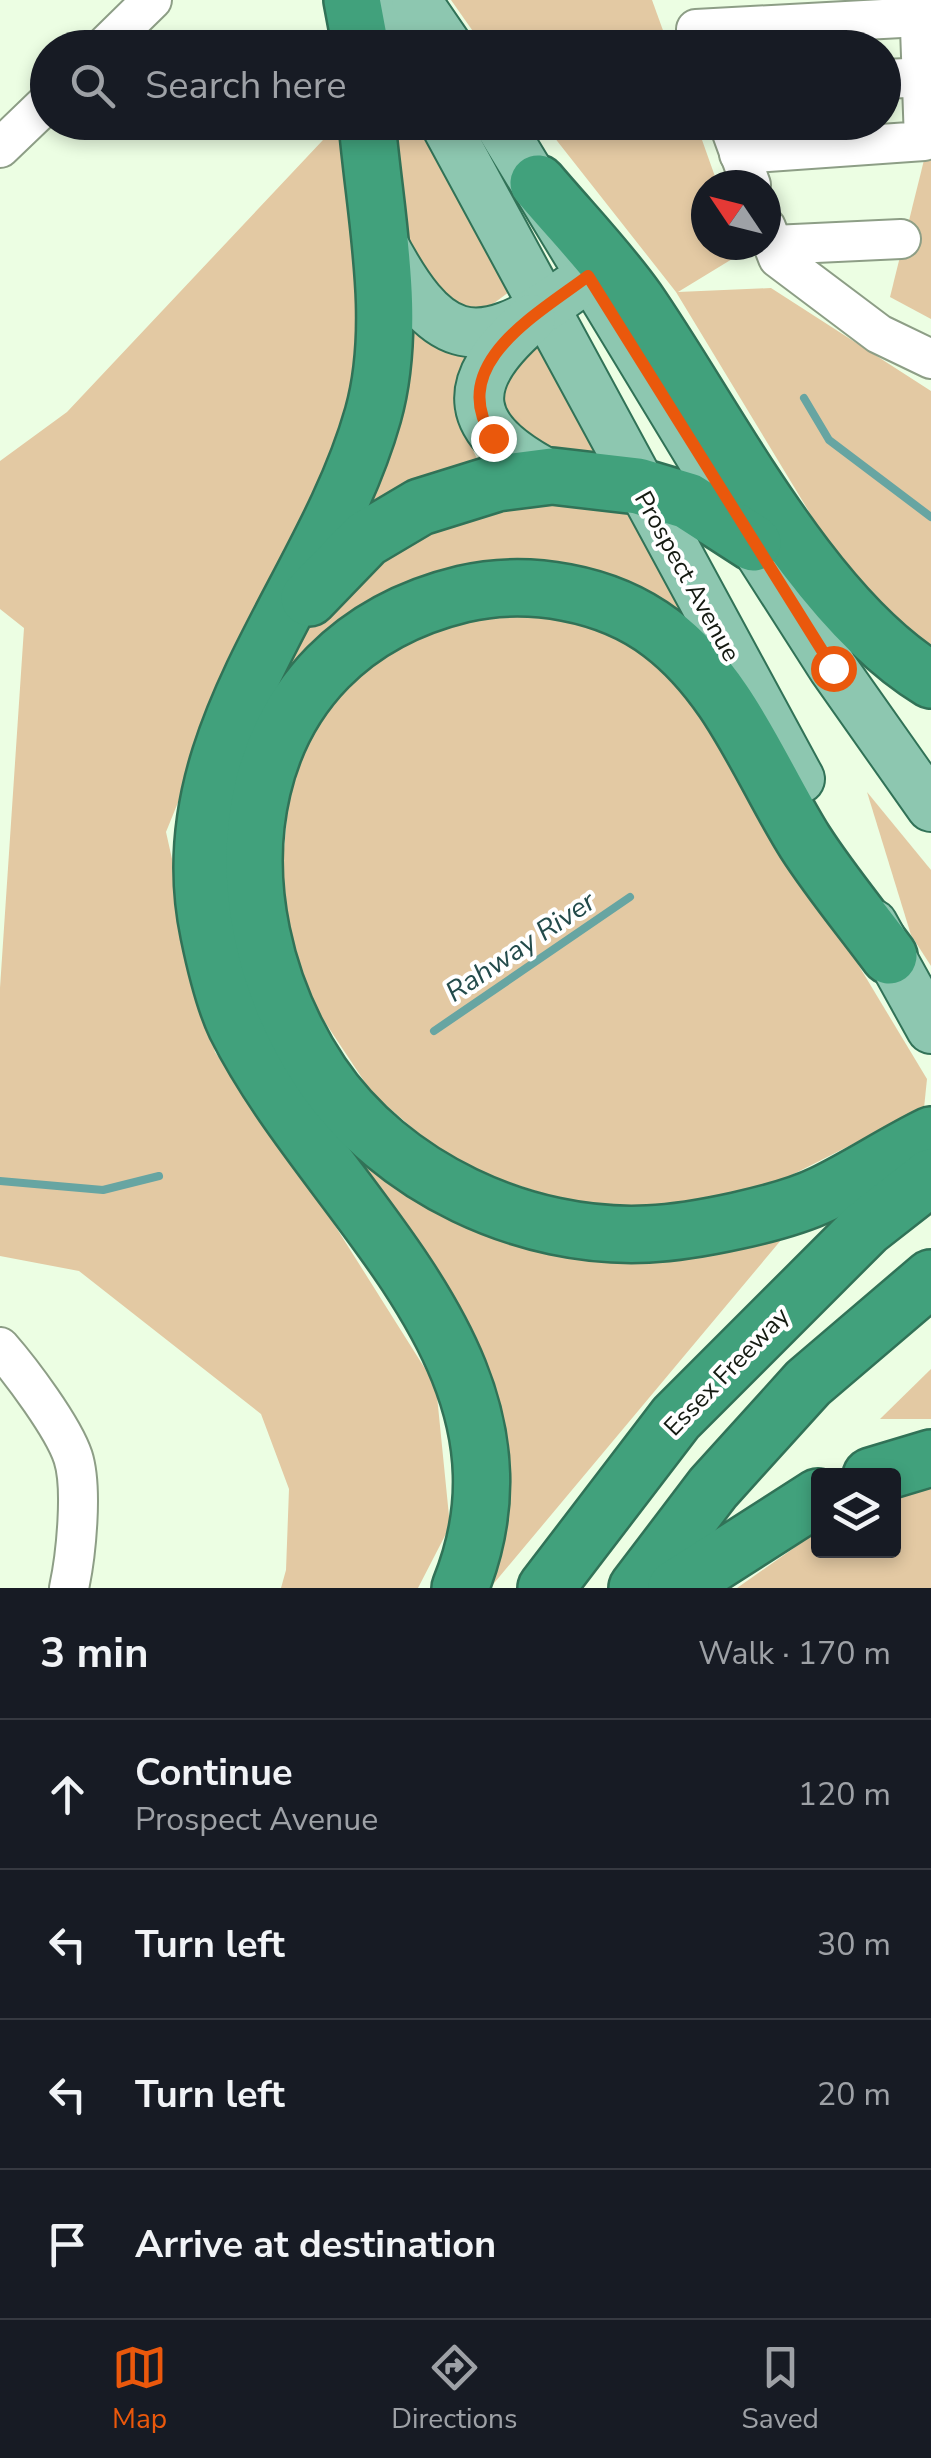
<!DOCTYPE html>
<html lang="en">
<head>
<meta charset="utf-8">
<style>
  :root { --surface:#171b24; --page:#242831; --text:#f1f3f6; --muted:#9ea1a6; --line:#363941; --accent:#ea580c }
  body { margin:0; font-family:"Nunito Sans",sans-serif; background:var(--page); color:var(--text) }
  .controls { position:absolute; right:30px; bottom:30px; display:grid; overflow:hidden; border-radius:10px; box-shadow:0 5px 15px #0003 }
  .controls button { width:90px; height:90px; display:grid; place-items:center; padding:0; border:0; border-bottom:2px solid var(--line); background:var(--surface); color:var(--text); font:50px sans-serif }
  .compass { position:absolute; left:691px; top:170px; width:90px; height:90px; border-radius:50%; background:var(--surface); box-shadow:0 5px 15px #0003; rotate:305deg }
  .stop { position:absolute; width:30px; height:30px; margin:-22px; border:8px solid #ea580c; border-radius:50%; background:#fff }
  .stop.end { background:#ea580c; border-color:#fff; box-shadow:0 2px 10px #0008 }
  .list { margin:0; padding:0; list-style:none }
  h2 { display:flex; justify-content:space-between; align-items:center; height:130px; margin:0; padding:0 40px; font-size:42px }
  h2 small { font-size:32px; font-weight:400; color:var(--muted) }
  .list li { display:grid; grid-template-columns:65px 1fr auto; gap:30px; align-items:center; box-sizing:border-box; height:150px; padding:0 40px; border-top:2px solid var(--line) }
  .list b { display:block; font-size:38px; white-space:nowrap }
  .list p { margin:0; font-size:32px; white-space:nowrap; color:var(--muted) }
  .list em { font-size:32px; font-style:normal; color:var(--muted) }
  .icon { flex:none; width:55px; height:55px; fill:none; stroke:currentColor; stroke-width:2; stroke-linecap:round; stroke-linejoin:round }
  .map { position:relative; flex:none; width:931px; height:1588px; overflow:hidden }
  .search { position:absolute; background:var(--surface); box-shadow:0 5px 15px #0003; left:30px; right:30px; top:30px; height:110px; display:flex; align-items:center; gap:25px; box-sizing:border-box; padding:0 35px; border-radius:55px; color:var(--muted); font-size:38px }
  .sheet { height:730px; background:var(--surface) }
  nav { display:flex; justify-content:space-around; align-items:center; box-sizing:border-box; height:140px; border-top:2px solid var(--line); background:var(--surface); font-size:28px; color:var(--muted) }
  nav a { display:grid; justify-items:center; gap:5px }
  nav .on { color:var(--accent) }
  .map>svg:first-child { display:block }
</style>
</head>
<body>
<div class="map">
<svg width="931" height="1588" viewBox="0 0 931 1588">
  <rect width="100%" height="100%" fill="#ecfee3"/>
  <g fill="#e3c9a3">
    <path d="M451 0H652L669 47H484Z"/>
    <path d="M339 123H351L359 424 245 637 166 832 215 1052 310 1186 436 1386 450 1526 418 1588H281L286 1570 289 1489 261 1414 79 1271 0 1256V988L24 628 0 609V461L67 412Z"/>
    <path d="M385 123H417L509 292 482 312H442L414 275Z"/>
    <path d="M543 123H696L718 185H706V245H739L742 253 678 292 771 288 931 391V652L848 576 676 292Z"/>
    <path d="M931 150V319L890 297 926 152Z"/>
    <path d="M399 322 441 349H474L454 410 479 463 336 543Z"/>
    <path d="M522 342 539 346 600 456C543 459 525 452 493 406Z"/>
    <path d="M499 501 627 508 709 653 480 568 237 738 309 621 395 543Z"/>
    <path d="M545 597 657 645 738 765 927 1079 924 1108 752 1195 599 1211 455 1165 372 1093 285 962 281 883 292 761 344 680 429 617Z"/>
    <path d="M867 792 931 870V966L911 935Z"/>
    <path d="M320 1120 472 1222 792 1227 490 1588H470L500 1474Z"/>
    <path d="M931 1369V1419H880Z"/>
    <path d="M931 1476V1588H737L818 1531V1550H894V1478Z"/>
  </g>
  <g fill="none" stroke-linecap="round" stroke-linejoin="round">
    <g stroke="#67a5a2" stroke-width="8">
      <path d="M804 398 829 440 931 517"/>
      <path d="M434 1031 630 897"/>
      <path d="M0 1181 103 1190 159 1176"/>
    </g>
    <g stroke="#8d9e86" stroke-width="42">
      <g id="minor">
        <path d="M696 29 920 17"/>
        <path d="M103 48 152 0"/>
        <path d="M884 79 931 77"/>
        <path d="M728 122 751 185"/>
        <path d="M0 148 48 102"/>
        <path d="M739 154 924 141 919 0"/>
        <path d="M766 227 778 258 879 334 931 359"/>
        <path d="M773 245 901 239"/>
        <path d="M0 1347C21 1371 63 1427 73 1457 83 1488 76 1556 69 1588"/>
      </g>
    </g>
    <g stroke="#317257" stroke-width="52">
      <g id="major">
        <path d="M381 0 403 48"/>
        <path d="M416 0 449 48"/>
        <path d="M444 122 800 779"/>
        <path d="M498 122 753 543 833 668 931 807"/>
        <path d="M381 240C435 343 472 361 571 289"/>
        <path d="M531 319C455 385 463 430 552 476"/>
        <path d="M873 924 931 1029"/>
      </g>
    </g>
    <g stroke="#317257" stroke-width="60">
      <g id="highway">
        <path d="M352 0 361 48"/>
        <path d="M367 122C375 216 399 322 373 415 323 592 167 737 209 934 215 963 223 999 236 1026 326 1207 552 1361 460 1588"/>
        <path d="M538 183C571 222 608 260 637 301 717 417 811 608 931 680"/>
        <path d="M309 598 366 539 420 507 497 483 552 476 638 486 688 501 753 543"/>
        <path d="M889 956C861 918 830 881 805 842 760 770 731 686 661 633 607 592 528 579 463 594 234 649 204 899 321 1074 391 1178 525 1240 648 1234 693 1232 782 1214 823 1194 860 1176 894 1153 931 1135"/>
        <path d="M871 1476 931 1458"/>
        <path d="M546 1588 676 1418 866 1228 931 1177"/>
        <path d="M637 1588 713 1488 808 1383 931 1278"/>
        <path d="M676 1588 818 1497"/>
      </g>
    </g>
    <use href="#minor" stroke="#fff" stroke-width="38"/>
    <use href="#major" stroke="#8dc7b0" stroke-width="48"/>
    <use href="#highway" stroke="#41a17c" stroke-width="55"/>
  </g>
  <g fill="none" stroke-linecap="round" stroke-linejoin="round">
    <path stroke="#ea580c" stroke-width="12" d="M493 438C445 365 536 315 588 276L833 668"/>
  </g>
  <g text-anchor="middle" stroke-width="8" stroke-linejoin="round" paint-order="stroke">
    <g font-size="25" fill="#141a11" stroke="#fff">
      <text transform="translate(688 576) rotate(61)" y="9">Prospect Avenue</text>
      <text transform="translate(726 1371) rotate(-46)" y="9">Essex Freeway</text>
    </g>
    <g font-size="28" font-style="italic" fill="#234b4b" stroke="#fff">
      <text transform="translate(520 946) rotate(-34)" y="10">Rahway River</text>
    </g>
  </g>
</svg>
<div class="controls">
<button><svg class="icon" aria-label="layers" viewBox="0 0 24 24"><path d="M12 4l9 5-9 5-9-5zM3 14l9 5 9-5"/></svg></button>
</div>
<svg class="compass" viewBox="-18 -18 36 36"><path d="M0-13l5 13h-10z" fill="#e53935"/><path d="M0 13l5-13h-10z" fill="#9ea1a6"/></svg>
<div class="stop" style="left:833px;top:668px"></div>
<div class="stop end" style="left:493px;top:438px"></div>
<div class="search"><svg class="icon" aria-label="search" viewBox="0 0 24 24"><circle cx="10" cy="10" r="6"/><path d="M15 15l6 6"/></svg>Search here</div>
</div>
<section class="sheet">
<h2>3 min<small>Walk · 170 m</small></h2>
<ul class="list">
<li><svg class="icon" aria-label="ahead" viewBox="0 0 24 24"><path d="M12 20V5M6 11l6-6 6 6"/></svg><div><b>Continue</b><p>Prospect Avenue</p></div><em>120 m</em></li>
<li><svg class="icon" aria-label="left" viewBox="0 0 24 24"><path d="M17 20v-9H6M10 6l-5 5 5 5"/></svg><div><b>Turn left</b></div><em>30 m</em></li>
<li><svg class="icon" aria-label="left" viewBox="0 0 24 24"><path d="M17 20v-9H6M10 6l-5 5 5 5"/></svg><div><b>Turn left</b></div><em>20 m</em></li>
<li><svg class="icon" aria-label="arrive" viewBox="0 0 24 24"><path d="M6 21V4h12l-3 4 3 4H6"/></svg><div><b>Arrive at destination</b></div></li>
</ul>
</section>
<nav>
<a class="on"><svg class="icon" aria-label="map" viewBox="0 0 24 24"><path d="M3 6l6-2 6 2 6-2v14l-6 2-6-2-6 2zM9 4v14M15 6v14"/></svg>Map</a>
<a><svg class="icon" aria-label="directions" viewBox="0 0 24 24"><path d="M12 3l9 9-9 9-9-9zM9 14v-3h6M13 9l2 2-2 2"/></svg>Directions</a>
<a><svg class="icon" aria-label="saved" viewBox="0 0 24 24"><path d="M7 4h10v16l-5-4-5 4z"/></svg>Saved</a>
</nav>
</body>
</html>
